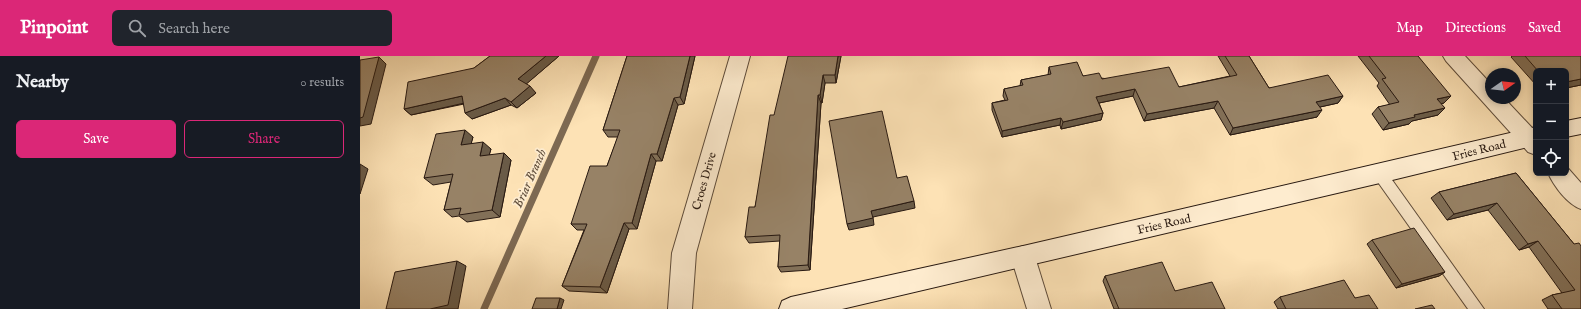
<!DOCTYPE html>
<html lang="en">
<head>
<meta charset="utf-8">
<style>
  :root { --surface:#171b24; --page:#20242c; --text:#f1f3f6; --muted:#9ea1a6; --line:#363941; --accent:#db2777 }
  body { margin:0; font-family:"IM FELL English",serif; background:var(--page); color:var(--text) }
  .controls { position:absolute; right:12px; top:12px; display:grid; overflow:hidden; border-radius:6px; box-shadow:0 2px 6px #0003 }
  .controls button { width:36px; height:36px; display:grid; place-items:center; padding:0; border:0; border-bottom:1px solid var(--line); background:var(--surface); color:var(--text); font:20px sans-serif }
  .compass { position:absolute; left:1125px; top:12px; width:36px; height:36px; border-radius:50%; background:var(--surface); box-shadow:0 2px 6px #0003; rotate:76deg }
  .list { margin:0; padding:0; list-style:none }
  h2 { display:flex; justify-content:space-between; align-items:center; height:52px; margin:0; padding:0 16px; font-size:17px }
  h2 small { font-size:13px; font-weight:400; color:var(--muted) }
  .actions { display:flex; gap:8px; padding:12px 16px }
  .actions a { flex:1; padding:9px 0; border:1px solid var(--accent); border-radius:6px; text-align:center; font-size:14px; color:var(--accent) }
  .actions .main { background:var(--accent); color:#fff }
  .icon { flex:none; width:22px; height:22px; fill:none; stroke:currentColor; stroke-width:2; stroke-linecap:round; stroke-linejoin:round }
  .map { position:relative; flex:none; width:1221px; height:253px; overflow:hidden }
  header { display:flex; align-items:center; gap:24px; box-sizing:border-box; height:56px; padding:0 20px; background:var(--accent); color:#fff }
  header strong { font-size:19px }
  nav { display:flex; gap:22px; margin-inline-start:auto; font-size:14px }
  .search { width:280px; height:36px; background:var(--page); display:flex; align-items:center; gap:10px; box-sizing:border-box; padding:0 14px; border-radius:6px; color:var(--muted); font-size:15px }
  main { display:flex }
  aside { flex:1; background:var(--surface) }
  .map>svg:first-child { display:block }
</style>
</head>
<body>
<header>
<strong>Pinpoint</strong>
<div class="search"><svg class="icon" aria-label="search" viewBox="0 0 24 24"><circle cx="10" cy="10" r="6"/><path d="M15 15l6 6"/></svg>Search here</div>
<nav><a>Map</a><a>Directions</a><a>Saved</a></nav>
</header>
<main>
<aside>
<h2>Nearby<small>0 results</small></h2>
<ul class="list">
</ul>
<div class="actions"><a class="main">Save</a><a>Share</a></div>
</aside>
<div class="map">
<svg width="1221" height="253" viewBox="0 0 1221 253">
  <rect width="100%" height="100%" fill="#fde2b5"/>
  <filter id="stains"><feTurbulence type="fractalNoise" baseFrequency=".005" numOctaves="4"/><feColorMatrix values="0 0 0 0 .2 0 0 0 0 .09 0 0 0 0 .02 0 0 0 .5 -.17"/></filter>
  <radialGradient id="worn" r=".72"><stop offset=".6" stop-color="#630" stop-opacity="0"/><stop offset="1" stop-color="#630" stop-opacity=".3"/></radialGradient>
  <g fill="none" stroke-linecap="round" stroke-linejoin="round">
    <path stroke="#7d6952" stroke-width="7" d="M124 253 236 0"/>
    <g stroke="#5d4b3a" stroke-width="2">
      <path id="lane" d="M1020 113 1025 114 1124 253H1108L1015 122 1014 118 1015 114Z"/>
    </g>
    <g stroke="#5d4b3a" stroke-width="2">
      <g id="street">
        <path d="M370 0H390L336 197 332 253H308L312 197Z"/>
        <path d="M1083 0H1105L1131 28V42H1144L1176 76V99L1168 96 1086 5Z"/>
        <path d="M1206 110 1221 127V153C1207 148 1194 130 1188 117H1206Z"/>
        <path d="M663 190 671 193 675 201 691 253H667L651 201 655 193Z"/>
      </g>
    </g>
    <g stroke="#281911" stroke-width="2">
      <g id="secondary">
        <path d="M1221 62V78L1206 81V65Z"/>
        <path d="M1176 71V89L1020 127 482 253H419L422 245 431 241 663 190Z"/>
      </g>
    </g>
    <use href="#lane" fill="#feeccf" fill-rule="evenodd"/>
    <use href="#street" fill="#feeccf" fill-rule="evenodd"/>
    <use href="#secondary" fill="#feeccf" fill-rule="evenodd"/>
  </g>
  <g fill="#827058" stroke="#281911">
    <path d="M130 0H199L166 28 176 37 157 52 151 49 112 63 104 48 51 59 44 53 114 12Z"/>
    <path d="M267 0H335L324 48 318 49 302 105H296L277 173H269L247 237 209 235 202 230 224 174H217L211 168 247 110 258 81H248L243 74Z"/>
    <path d="M481 0 476 27H465L462 47H461L450 214 421 216 418 211 420 185 389 187 385 181 395 151 414 59Z"/>
    <path d="M858 0H889L909 32 983 40 978 47 960 51 957 61 870 79 854 52 784 65 773 40 739 47 743 57 741 64 701 73 700 69 642 81 632 54V47L645 44 643 40 644 33 660 30 661 24 688 19 689 11 723 20 819 31 870 20Z"/>
    <path d="M998 0H1058L1084 47 1081 48 1085 52 1078 59 1052 65 1049 68 1023 74 1012 58 1018 51 1030 49 1017 30 1019 27Z"/>
    <path d="M1152 0H1221V29L1206 32V15H1176V29L1151 1Z"/>
    <path d="M113 81 111 87 131 93 129 99 151 104 140 161 107 166 99 160 92 161 84 154 91 126 73 129 64 122Z"/>
    <path d="M1156 117 1214 188 1221 253H1188L1182 244 1192 239 1202 237 1169 191 1159 194 1128 154 1087 164 1071 142 1079 136Z"/>
    <path d="M1012 184 1085 216 1079 220 1036 232 1007 188Z"/>
    <path d="M745 220 815 235 865 253H754L743 225Z"/>
    <path d="M920 241 995 242 1018 253H918L914 246Z"/>
  </g>
  <g fill="#6a5b47" stroke="#281911">
    <path d="M186 0H199L164 30 158 23Z"/>
    <path d="M330 0H335L324 48 320 41Z"/>
    <path d="M478 0H481L476 27 475 19Z"/>
    <path d="M19 1 26 8 11 68 0 70V62Z"/>
    <path d="M463 19 465 27 462 47 460 39Z"/>
    <path d="M1221 23V29L1206 32V26Z"/>
    <path d="M170 30 176 37 157 52 151 46Z"/>
    <path d="M775 33 773 40 734 48 736 41Z"/>
    <path d="M458 39 461 47 450 214 448 209Z"/>
    <path d="M102 40 109 46 51 59 44 53Z"/>
    <path d="M983 40 978 47 951 53 956 46Z"/>
    <path d="M1091 40 1084 47 1071 50 1077 43Z"/>
    <path d="M145 42 151 49 112 63 105 57Z"/>
    <path d="M314 42 318 49 302 105 297 98Z"/>
    <path d="M858 45 854 52 784 65 787 58Z"/>
    <path d="M1085 52 1078 59 1052 65 1049 68 1023 74 1029 67 1054 59Z"/>
    <path d="M962 54 957 61 870 79 873 72Z"/>
    <path d="M743 57 741 64 701 73 703 66Z"/>
    <path d="M701 62 700 69 642 81V75Z"/>
    <path d="M105 74 113 81 109 96 101 89Z"/>
    <path d="M123 86 131 93 127 107 120 100Z"/>
    <path d="M144 97 151 104 140 161 132 154Z"/>
    <path d="M291 98 296 105 277 173 272 167Z"/>
    <path d="M0 108 8 113 0 138Z"/>
    <path d="M554 145 555 152 513 161 514 169 489 174 487 168 511 155Z"/>
    <path d="M1137 147 1128 154 1087 164 1094 158Z"/>
    <path d="M264 167 269 173 247 237 240 231Z"/>
    <path d="M1178 185 1169 191 1159 194 1168 188Z"/>
    <path d="M97 205 106 210 98 253H70Z"/>
    <path d="M1085 216 1079 220 1036 232 1042 228Z"/>
    <path d="M200 242 204 244 201 253H197Z"/>
  </g>
  <g fill="#978266" stroke="#281911">
    <path d="M130 0H186L158 23 170 30 151 46 145 42 105 57 102 40 44 53 48 26 114 12Z"/>
    <path d="M267 0H330L320 41 314 42 297 98H291L272 167H264L240 231 202 230 227 168H211L230 110H247L260 74H243Z"/>
    <path d="M428 0H478L475 19H463L460 39H458L448 209 418 211 420 179 385 181 389 151H395L410 59H414Z"/>
    <path d="M865 0H889L909 32 968 19 983 40 956 46 962 54 873 72 858 45 787 58 775 33 736 41 743 57 703 66 701 62 642 75 632 47 648 44 644 33 663 29 661 24 691 18 689 11 717 6 723 20 739 17 742 23 809 11 819 31 877 19Z"/>
    <path d="M1009 0H1058L1091 40 1077 43 1085 52 1054 59 1055 61 1029 67 1018 51 1039 46 1022 23 1026 22Z"/>
    <path d="M1165 0H1221V23L1206 26V15H1178Z"/>
    <path d="M19 1 3 61 0 62V4Z"/>
    <path d="M522 55 537 122 547 120 554 145 511 155 513 162 487 168 469 65Z"/>
    <path d="M105 74 101 89 123 86 120 100 144 97 132 154 99 159 101 152 84 154 93 118 64 122 76 78Z"/>
    <path d="M1156 117 1214 188 1219 187 1221 190V253H1202L1192 239 1215 234 1178 185 1168 188 1137 147 1094 158 1079 136Z"/>
    <path d="M1054 172 1085 216 1042 228 1012 184Z"/>
    <path d="M97 205 88 249 70 253H26L35 216Z"/>
    <path d="M802 206 815 235 852 226 865 253H759L745 220Z"/>
    <path d="M984 224 995 242 1009 239 1018 253H926L920 241Z"/>
    <path d="M176 242H200L197 253H172Z"/>
    <path d="M1072 249 1075 253H1055Z"/>
  </g>
  <g text-anchor="middle" stroke-width="3.5" stroke-linejoin="round" paint-order="stroke">
    <g font-size="12" fill="#281911" stroke="#feeccf">
      <text transform="translate(1119 94) rotate(-14)" y="4">Fries Road</text>
      <text transform="translate(344 125) rotate(-74)" y="4">Croes Drive</text>
      <text transform="translate(804 168) rotate(-13)" y="4">Fries Road</text>
    </g>
    <g font-size="13" font-style="italic" fill="#604e3c" stroke="#feeccf">
      <text transform="translate(169 122) rotate(-66)" y="5">Briar Branch</text>
    </g>
  </g>
  <rect width="100%" height="100%" filter="url(#stains)"/>
  <rect width="100%" height="100%" fill="url(#worn)"/>
</svg>
<div class="controls">
<button>+</button>
<button>−</button>
<button><svg class="icon" aria-label="locate" viewBox="0 0 24 24"><circle cx="12" cy="12" r="6"/><path d="M12 2v4M12 18v4M2 12h4M18 12h4"/></svg></button>
</div>
<svg class="compass" viewBox="-18 -18 36 36"><path d="M0-13l5 13h-10z" fill="#e53935"/><path d="M0 13l5-13h-10z" fill="#9ea1a6"/></svg>
</div>
</main>
</body>
</html>
